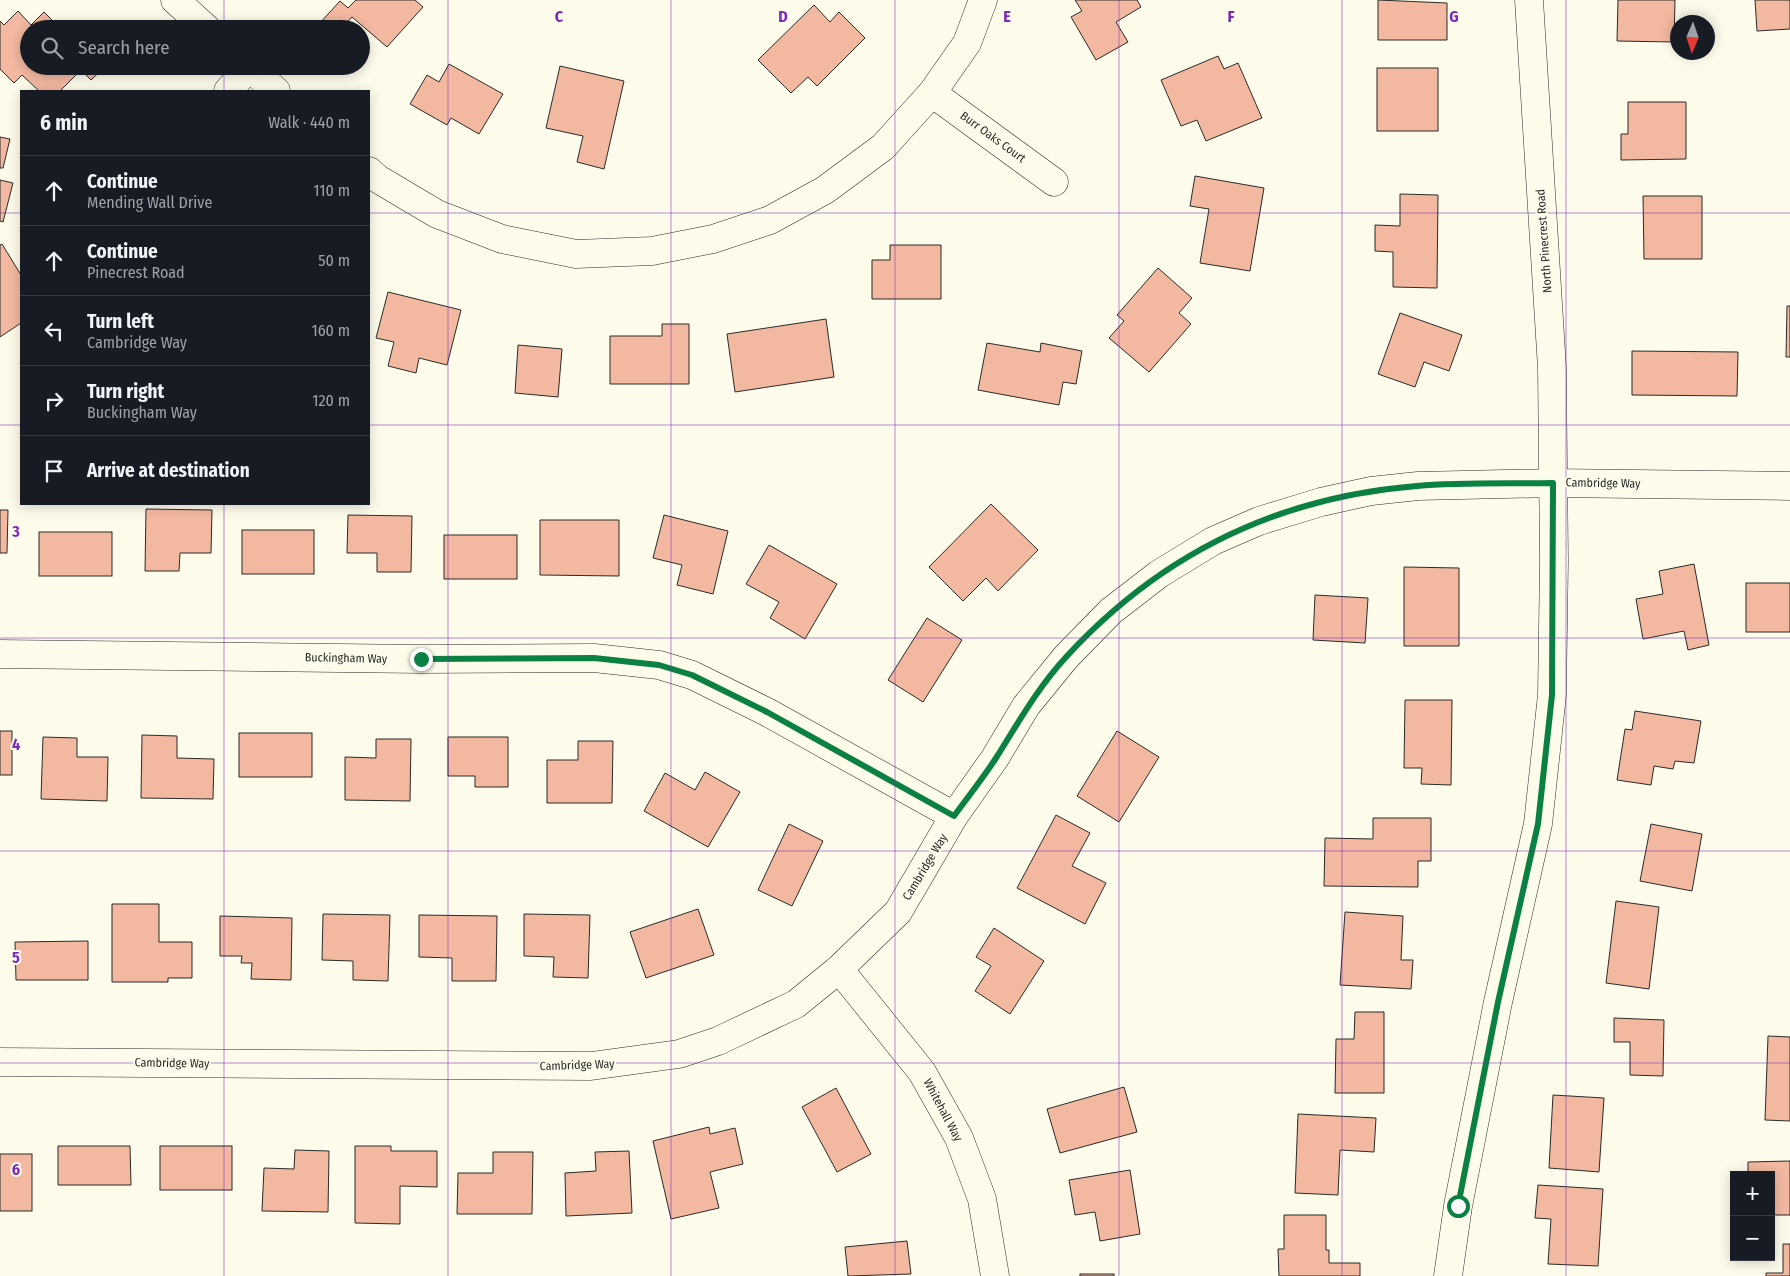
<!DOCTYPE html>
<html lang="en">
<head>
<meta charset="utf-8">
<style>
  :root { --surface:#171b24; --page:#20242c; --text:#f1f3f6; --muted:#9ea1a6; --line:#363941 }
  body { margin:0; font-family:"Fira Sans Condensed",sans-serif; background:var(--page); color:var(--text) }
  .controls { position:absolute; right:15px; bottom:15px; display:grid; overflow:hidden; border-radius:0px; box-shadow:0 2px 12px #0003 }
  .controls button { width:45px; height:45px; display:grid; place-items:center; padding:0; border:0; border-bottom:1px solid var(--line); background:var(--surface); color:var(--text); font:25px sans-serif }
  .compass { position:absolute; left:1670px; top:15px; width:45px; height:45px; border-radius:50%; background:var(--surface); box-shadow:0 2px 12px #0003; rotate:182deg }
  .stop { position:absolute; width:15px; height:15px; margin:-11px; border:4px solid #0b8043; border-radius:50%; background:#fff }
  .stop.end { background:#0b8043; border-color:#fff; box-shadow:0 1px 5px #0008 }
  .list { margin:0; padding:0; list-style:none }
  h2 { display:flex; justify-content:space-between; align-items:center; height:65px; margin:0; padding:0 20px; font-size:21px }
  h2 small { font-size:16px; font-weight:400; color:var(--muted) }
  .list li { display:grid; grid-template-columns:32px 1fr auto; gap:15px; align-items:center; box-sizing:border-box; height:70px; padding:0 20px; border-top:1px solid var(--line) }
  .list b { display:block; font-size:19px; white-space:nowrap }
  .list p { margin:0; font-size:16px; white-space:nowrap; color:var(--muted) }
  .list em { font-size:16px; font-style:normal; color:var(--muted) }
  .icon { flex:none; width:28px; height:28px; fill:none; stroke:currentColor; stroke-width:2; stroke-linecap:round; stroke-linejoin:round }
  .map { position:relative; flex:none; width:1790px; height:1276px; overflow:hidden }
  .search { position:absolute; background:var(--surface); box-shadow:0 2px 12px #0003; left:20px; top:20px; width:350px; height:55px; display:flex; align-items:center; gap:12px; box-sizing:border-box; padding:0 18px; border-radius:28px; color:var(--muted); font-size:19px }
  .panel { position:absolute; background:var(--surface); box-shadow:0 2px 12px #0003; left:20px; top:90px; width:350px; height:415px; border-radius:0px }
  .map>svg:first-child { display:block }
</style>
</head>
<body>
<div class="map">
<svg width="1790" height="1276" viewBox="0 0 1790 1276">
  <rect width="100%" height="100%" fill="#fdfbea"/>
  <g fill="#f2b8a0" stroke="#2b2b2b">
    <path d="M356 0H415L423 7 387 47 352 17 341 29H324L319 24 340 1 348 8Z"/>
    <path d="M1075 0H1137L1141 7 1116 22 1128 42 1096 60 1071 17 1082 11Z"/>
    <path d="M1378 0 1447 3V40H1378Z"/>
    <path d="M1618 0H1675L1674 42 1617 41Z"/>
    <path d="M1755 0H1790V29L1757 31Z"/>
    <path d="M814 5 830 22 839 12 865 38 817 86 808 77 791 93 758 60Z"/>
    <path d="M18 11 31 25 44 12 61 29H29V66H106L91 80 81 70 60 91H39L22 75 14 83 0 69V21L4 25Z"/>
    <path d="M80 21 88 29H72Z"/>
    <path d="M1218 56 1224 69 1238 63 1262 118 1206 141 1197 120 1181 126 1161 80Z"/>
    <path d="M449 64 503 94 479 134 451 118 447 125 410 104 427 75 439 82Z"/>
    <path d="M560 66 624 81 604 169 577 162 583 136 546 128Z"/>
    <rect x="1377" y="68" width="61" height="63"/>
    <path d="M1628 102H1686V159L1621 160V134H1628Z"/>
    <path d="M0 137 10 139 3 168H0Z"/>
    <path d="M1195 176 1264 188 1250 271 1200 263 1209 209 1190 206Z"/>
    <path d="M0 180 13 183 3 222 0 221Z"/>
    <path d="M1400 194 1438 195 1437 288 1393 287V252L1375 251V225L1400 226Z"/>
    <path d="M1643 196H1702V259H1644Z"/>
    <path d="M2 244 21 275V323L0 337V245Z"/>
    <path d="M890 245H941V299H872V260H890Z"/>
    <path d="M1158 268 1192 298 1179 313 1191 324 1149 372 1109 338 1124 321 1117 315Z"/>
    <path d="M388 292 461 310 447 365 419 358 416 373 388 366 394 342 376 338Z"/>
    <path d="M1787 306H1790V357H1786Z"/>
    <path d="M1400 313 1462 335 1449 371 1424 362 1415 387 1378 374Z"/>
    <path d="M826 319 834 377 735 392 727 334Z"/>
    <path d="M662 324H689V384H610V336H662Z"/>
    <path d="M987 343 1040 352 1041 343 1082 351 1076 384 1063 382 1059 405 978 390Z"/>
    <path d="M518 345 562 349 558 397 515 393Z"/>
    <path d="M1632 351 1738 352 1737 396 1632 395Z"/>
    <path d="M991 504 1038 550 998 591 986 578 963 601 929 567Z"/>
    <path d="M146 509 212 510 211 553H180L179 571H145Z"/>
    <path d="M0 510H8L7 553H0Z"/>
    <path d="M348 515 412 516 411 572H377V553H347Z"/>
    <path d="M664 515 728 531 713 594 677 585 682 565 653 558Z"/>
    <path d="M540 520H619V576L540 575Z"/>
    <rect x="242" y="530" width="72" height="44"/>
    <rect x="39" y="532" width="73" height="44"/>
    <rect x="444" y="535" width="73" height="44"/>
    <path d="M769 545 837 584 805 639 770 618 779 602 746 584Z"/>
    <path d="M1694 564 1709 645 1688 650 1684 631 1643 639 1636 599 1663 594 1659 571Z"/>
    <path d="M1404 567 1459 568V646H1404Z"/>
    <rect x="1746" y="583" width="44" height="49"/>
    <path d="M1315 595 1368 598 1365 643 1313 640Z"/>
    <path d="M927 618 962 640 923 702 888 680Z"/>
    <path d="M1405 700H1452L1451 785 1421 784 1422 768H1404Z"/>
    <path d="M1635 711 1701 721 1694 763 1675 761 1673 769 1654 766 1651 785 1617 780 1625 729 1632 730Z"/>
    <rect x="0" y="731" width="12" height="44"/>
    <path d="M1117 731 1159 757 1119 822 1077 796Z"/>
    <rect x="239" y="733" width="73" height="44"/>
    <path d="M142 735 177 736V758L214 759 213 799 141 798Z"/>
    <path d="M43 737 77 738V757H108L107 801 41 799Z"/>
    <path d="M448 737H508V787H475V776H448Z"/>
    <path d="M376 739H411L410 801 345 800V757L376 758Z"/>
    <path d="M578 741H613L612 803H547V760H578Z"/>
    <path d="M705 772 740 792 708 847 644 811 665 773 695 790Z"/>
    <path d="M1056 815 1090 833 1072 866 1106 883 1085 924 1017 888Z"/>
    <path d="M1373 818H1431V861H1418V887L1324 886 1325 838 1373 839Z"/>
    <path d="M789 824 823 841 792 906 758 890Z"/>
    <path d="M1651 824 1702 834 1692 891 1640 881Z"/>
    <path d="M1616 901 1659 907 1649 989 1606 983Z"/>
    <path d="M112 904H159V942H192V978H168V982H112Z"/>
    <path d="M698 909 714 955 646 978 630 932Z"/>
    <path d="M1345 912 1403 916 1401 960H1413L1411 989 1340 985Z"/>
    <path d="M323 914 390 915 388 981 353 980V961L322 960Z"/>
    <path d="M524 914 590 915 588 978 553 977 554 957 524 956Z"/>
    <path d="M419 915 497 916 496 981H452V958L419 957Z"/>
    <path d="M220 916 292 918 291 980 251 979 252 963H241L242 956H220Z"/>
    <path d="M994 928 1044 961 1010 1014 975 991 991 966 976 957Z"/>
    <path d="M88 941V980H16L15 942Z"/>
    <path d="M1355 1012H1384V1093H1335L1336 1039H1354Z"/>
    <path d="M1614 1018 1664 1020 1663 1076 1630 1075V1042H1614Z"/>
    <path d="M1768 1036 1790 1037V1121L1765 1120Z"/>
    <path d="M1124 1087 1137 1132 1060 1153 1047 1109Z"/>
    <path d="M836 1088 871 1154 837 1172 802 1107Z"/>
    <path d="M1553 1095 1604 1098 1599 1172 1549 1168Z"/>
    <path d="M1298 1114 1376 1118 1374 1152 1340 1150 1338 1195 1295 1193Z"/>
    <path d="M709 1127 710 1134 735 1128 743 1164 710 1172 719 1208 671 1219 653 1141Z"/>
    <path d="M58 1146H130L131 1185H58Z"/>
    <rect x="160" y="1146" width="72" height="44"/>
    <path d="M355 1146H391V1151H437V1187L400 1186V1224L355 1223Z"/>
    <path d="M295 1150 329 1151 328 1212 262 1211 264 1168 294 1169Z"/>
    <path d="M629 1151 632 1213 566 1216 565 1173 596 1171 595 1152Z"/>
    <path d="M493 1152H533L532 1214H457L458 1173H493Z"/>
    <rect x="0" y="1154" width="32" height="57"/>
    <path d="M1790 1161V1215H1771V1175H1748V1162Z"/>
    <path d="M1130 1170 1140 1234 1100 1241 1095 1212 1075 1215 1069 1180Z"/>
    <path d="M1538 1185 1603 1189 1598 1266 1548 1264 1551 1219 1535 1218Z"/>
    <path d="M1284 1215H1326V1250H1329V1263H1360V1276H1279L1278 1249H1284Z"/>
    <path d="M907 1241 911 1274 848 1276 845 1247Z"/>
    <path d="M1783 1244H1790V1276H1766V1273H1783Z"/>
    <rect x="1080" y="1274" width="34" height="2"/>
  </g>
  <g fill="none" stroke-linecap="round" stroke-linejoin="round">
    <g stroke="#2b2b2b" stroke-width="29">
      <g id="minor">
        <path d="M175 0 207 29"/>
        <path d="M248 66 276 91"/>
        <path d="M228 91 249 67"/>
        <path d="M932 93 1054 182"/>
        <path d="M369 171 378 179 437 214 502 239 576 254 652 251 713 239 770 220 825 190 883 147 932 93 967 43 983 0"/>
        <path d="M0 654 421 659 594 658 659 665 692 675 767 712 954 816"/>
        <path d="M839 969 922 1072 959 1138 982 1199 995 1276"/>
        <path d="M0 1062 591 1066 679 1054 718 1041 796 1004 839 969 898 912 954 816 995 758 1026 706 1066 657 1111 611 1159 574 1213 541 1259 521 1321 502 1371 491 1418 486 1553 483 1790 486"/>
        <path d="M1448 1276 1458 1206 1498 1002 1538 824 1552 695 1554 561 1552 368 1529 0"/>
      </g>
    </g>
    <use href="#minor" stroke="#fdfbea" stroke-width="28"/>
  </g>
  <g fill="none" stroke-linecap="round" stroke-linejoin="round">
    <path stroke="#0b8043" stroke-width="6" d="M421 659 594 658 659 665 692 675 767 712 954 816C968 797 983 778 996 758 1018 723 1038 687 1067 656 1161 554 1278 497 1417 486 1462 482 1508 484 1553 483L1552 695 1538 824 1498 1002 1458 1206"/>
  </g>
  <path fill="none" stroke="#7b2cbf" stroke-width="1" stroke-opacity="0.55" d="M224 0V29M448 0V1276M671 0V1276M895 0V1276M1119 0V1276M1342 0V1276M1566 0V1276M224 66V91M0 213H21M369 213H1790M0 425H21M369 425H1790M224 504V1276M0 638H1790M0 851H1790M0 1063H1790"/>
  <g text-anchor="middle" stroke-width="4" stroke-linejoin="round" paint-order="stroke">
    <g font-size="12" fill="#2b2b2b" stroke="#fdfbea">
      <text transform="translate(993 137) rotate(36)" y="4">Burr Oaks Court</text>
      <text transform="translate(1544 241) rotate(-94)" y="4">North Pinecrest Road</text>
      <text transform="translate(1603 483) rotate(1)" y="4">Cambridge Way</text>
      <text transform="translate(346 658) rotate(1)" y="4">Buckingham Way</text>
      <text transform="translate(925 867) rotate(-59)" y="4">Cambridge Way</text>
      <text transform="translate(172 1063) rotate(1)" y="4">Cambridge Way</text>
      <text transform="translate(577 1065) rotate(-2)" y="4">Cambridge Way</text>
      <text transform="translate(943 1110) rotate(62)" y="4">Whitehall Way</text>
    </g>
  </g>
  <g font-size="16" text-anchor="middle" font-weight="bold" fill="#7b2cbf" stroke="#fdfbea" stroke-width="4" stroke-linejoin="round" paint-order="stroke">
    <text x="559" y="22">C</text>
    <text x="783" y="22">D</text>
    <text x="1007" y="22">E</text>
    <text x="1231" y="22">F</text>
    <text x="1454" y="22">G</text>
    <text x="16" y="537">3</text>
    <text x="16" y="750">4</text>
    <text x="16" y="963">5</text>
    <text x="16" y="1175">6</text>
  </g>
</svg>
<div class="controls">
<button>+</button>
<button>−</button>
</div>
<svg class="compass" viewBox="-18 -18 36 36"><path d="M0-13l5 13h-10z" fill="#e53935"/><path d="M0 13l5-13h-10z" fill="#9ea1a6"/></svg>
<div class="stop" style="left:1458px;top:1206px"></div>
<div class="stop end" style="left:421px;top:659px"></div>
<div class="search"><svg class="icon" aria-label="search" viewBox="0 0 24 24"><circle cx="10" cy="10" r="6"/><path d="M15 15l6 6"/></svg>Search here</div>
<section class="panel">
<h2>6 min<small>Walk · 440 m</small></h2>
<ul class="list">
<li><svg class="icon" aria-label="ahead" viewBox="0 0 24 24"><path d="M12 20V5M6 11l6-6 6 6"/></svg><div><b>Continue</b><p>Mending Wall Drive</p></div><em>110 m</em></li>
<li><svg class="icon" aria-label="ahead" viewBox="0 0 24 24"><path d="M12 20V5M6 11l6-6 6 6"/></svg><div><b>Continue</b><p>Pinecrest Road</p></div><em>50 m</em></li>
<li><svg class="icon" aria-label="left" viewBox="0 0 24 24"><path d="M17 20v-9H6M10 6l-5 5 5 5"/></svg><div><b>Turn left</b><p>Cambridge Way</p></div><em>160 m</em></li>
<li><svg class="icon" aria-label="right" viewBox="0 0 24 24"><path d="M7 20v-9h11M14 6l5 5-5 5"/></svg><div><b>Turn right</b><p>Buckingham Way</p></div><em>120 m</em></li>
<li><svg class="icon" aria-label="arrive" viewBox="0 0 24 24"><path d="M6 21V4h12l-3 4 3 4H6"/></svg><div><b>Arrive at destination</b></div></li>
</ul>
</section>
</div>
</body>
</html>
